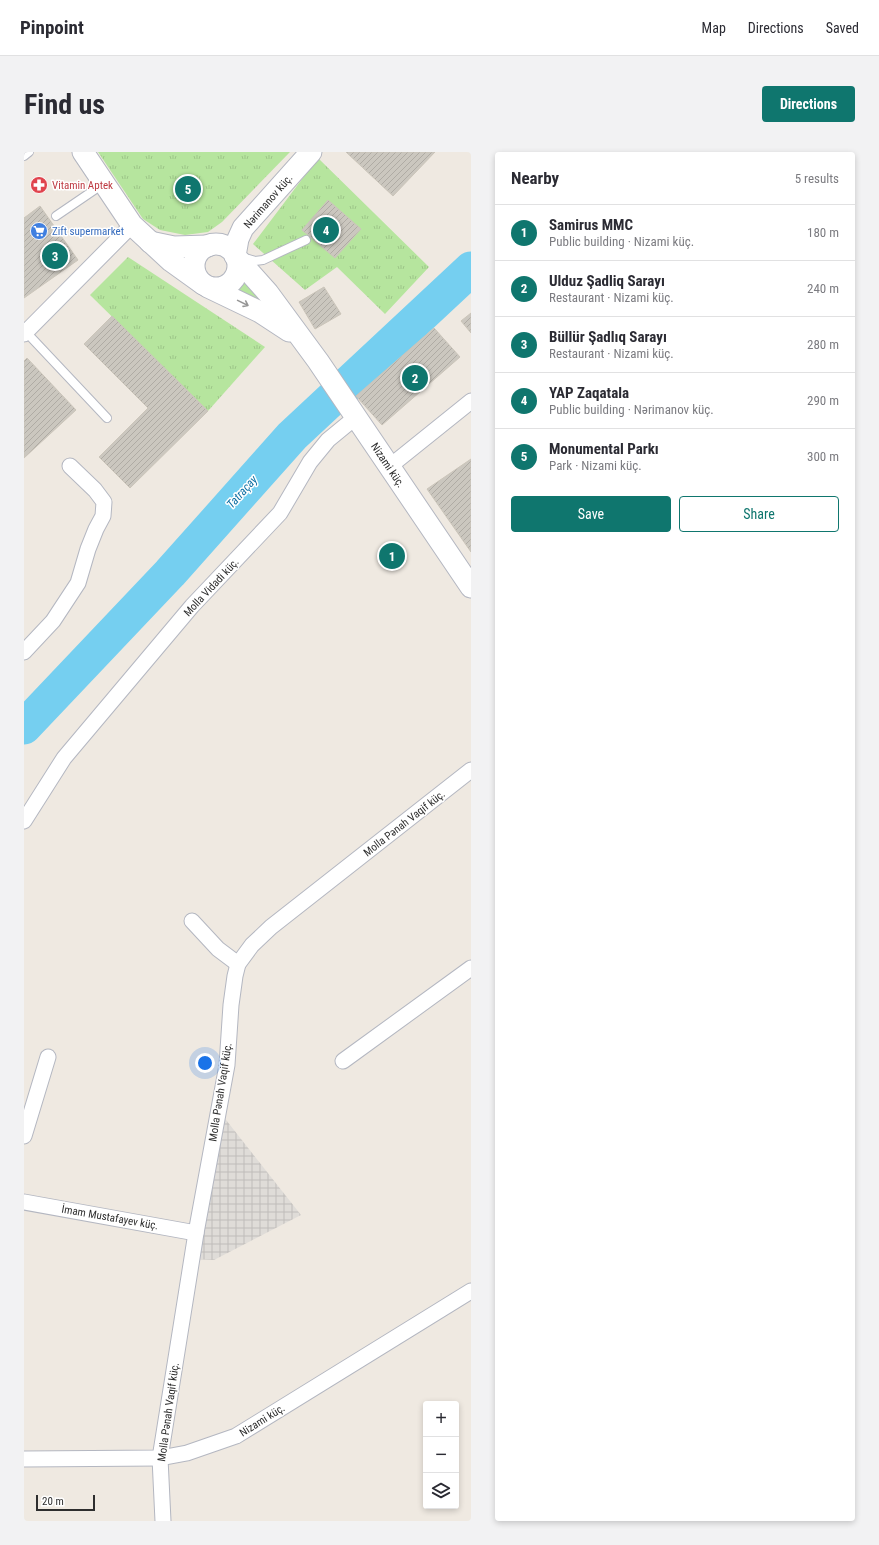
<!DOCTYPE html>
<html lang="en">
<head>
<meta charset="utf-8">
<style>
  :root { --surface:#fff; --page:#f2f2f3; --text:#2b2b33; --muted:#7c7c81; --line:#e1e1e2; --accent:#0f766e }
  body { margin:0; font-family:"Roboto Condensed",sans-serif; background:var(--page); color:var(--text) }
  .controls { position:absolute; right:12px; bottom:12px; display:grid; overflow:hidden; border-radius:4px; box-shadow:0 2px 6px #0003 }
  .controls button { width:36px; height:36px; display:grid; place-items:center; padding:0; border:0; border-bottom:1px solid var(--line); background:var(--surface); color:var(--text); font:20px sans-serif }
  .scale { position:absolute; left:12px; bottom:10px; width:59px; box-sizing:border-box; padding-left:4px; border:2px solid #2e2e2e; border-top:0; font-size:11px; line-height:14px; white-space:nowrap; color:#2e2e2e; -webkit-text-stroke:3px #fff; paint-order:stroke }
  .you { position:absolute; left:181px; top:911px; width:14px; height:14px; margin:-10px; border:3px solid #fff; border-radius:50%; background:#1a73e8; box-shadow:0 0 0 6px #1a73e833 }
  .badge { display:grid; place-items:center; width:26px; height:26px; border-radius:50%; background:var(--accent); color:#fff; font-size:13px; font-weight:700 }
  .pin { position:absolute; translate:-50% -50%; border:2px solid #fff; box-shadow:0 1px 4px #0006 }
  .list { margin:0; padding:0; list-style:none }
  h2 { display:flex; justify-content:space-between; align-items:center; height:52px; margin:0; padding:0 16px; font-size:17px }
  h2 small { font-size:13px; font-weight:400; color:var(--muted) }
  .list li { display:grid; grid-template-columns:26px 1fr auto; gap:12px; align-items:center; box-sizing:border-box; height:56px; padding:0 16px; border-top:1px solid var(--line) }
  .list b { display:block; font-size:15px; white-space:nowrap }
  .list p { margin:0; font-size:13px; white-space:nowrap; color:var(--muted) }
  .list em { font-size:13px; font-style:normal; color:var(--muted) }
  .actions { display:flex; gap:8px; padding:12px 16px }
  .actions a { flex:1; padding:9px 0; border:1px solid var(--accent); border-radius:4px; text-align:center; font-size:14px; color:var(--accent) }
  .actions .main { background:var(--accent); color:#fff }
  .icon { flex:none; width:22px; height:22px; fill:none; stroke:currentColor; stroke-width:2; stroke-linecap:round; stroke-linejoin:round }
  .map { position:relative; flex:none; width:447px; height:1369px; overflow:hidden; border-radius:4px }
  header { display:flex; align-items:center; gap:24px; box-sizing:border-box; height:56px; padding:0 20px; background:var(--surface); border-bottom:1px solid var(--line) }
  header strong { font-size:19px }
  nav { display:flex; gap:22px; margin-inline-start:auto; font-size:14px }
  .intro { display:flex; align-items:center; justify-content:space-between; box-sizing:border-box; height:96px; padding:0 24px }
  h1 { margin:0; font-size:28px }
  .button { padding:10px 18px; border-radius:4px; background:var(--accent); color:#fff; font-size:14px; font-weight:700 }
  main { display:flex; gap:24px; padding:0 24px }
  aside { flex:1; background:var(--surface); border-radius:4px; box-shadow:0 2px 6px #0003 }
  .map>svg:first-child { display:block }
</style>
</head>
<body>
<header>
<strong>Pinpoint</strong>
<nav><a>Map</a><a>Directions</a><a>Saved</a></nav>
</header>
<div class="intro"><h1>Find us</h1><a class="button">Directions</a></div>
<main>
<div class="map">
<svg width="447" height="1369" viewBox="0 0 447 1369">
  <defs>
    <pattern id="grass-tufts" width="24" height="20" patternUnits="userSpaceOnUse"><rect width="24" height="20" fill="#b6e59e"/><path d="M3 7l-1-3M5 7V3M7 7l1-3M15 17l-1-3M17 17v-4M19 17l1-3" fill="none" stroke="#9dc588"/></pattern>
    <pattern id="plaza-grid" width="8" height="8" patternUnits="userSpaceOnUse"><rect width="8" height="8" fill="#dfdcd8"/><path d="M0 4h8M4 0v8" fill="none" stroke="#c0bdba"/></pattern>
    <pattern id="building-hatch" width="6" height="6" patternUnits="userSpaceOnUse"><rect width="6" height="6" fill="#cbc7bf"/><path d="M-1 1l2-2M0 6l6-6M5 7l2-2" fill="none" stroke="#afaba4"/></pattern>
  </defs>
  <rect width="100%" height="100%" fill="#efe9e1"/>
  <g fill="url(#grass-tufts)">
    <path d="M74 0H266L198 70 184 80 161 83 136 78 119 67Z"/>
    <path d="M294 6 405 115 361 162 313 115 281 138 229 92Z"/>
    <path d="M104 105 241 195 184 259 66 143Z"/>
    <path d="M218 127 248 158 211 136Z"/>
  </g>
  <path fill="url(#plaza-grid)" d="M195 959 277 1063 190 1108 168 1107Z"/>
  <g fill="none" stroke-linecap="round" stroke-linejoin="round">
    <path stroke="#75cff0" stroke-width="35" d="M0 575 146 421 268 284 447 117"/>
  </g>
  <g fill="url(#building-hatch)" stroke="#cbc5ba">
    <path d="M322 0H411L369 44Z"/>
    <path d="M304 48 337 77 311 106 278 78Z"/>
    <path d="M16 54 54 108 0 146V66Z"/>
    <path d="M300 135 317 162 291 177 275 150Z"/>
    <path d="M447 161V181L437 169Z"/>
    <path d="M88 164 184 259 106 336 75 305 124 256 60 192Z"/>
    <path d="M410 176 436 205 358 273 332 244Z"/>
    <path d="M3 206 52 258 0 306V209Z"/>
    <path d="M447 307V400L403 337Z"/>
  </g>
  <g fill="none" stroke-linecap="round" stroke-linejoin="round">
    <g stroke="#b4b7c1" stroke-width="10">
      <g id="lane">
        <path d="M0 4 5 0"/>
        <path d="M32 64 79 32"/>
        <path d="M218 105 231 109 239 108 282 88"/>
        <path d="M2 180 83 266"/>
      </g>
    </g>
    <g stroke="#b4b7c1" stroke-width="17">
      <g id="street">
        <path d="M0 182 108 73"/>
        <path d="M365 315 447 249"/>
        <path d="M0 500 29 469 54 431 64 397 72 377 79 364 80 350 71 338 46 314"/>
        <path d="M0 669 40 606 168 454 256 361 286 310 304 288 332 265"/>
        <path d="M168 769 194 797 214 812"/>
        <path d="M319 909 447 816"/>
        <path d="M0 984 24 905"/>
        <path d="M0 1050 172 1081"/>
        <path d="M0 1307 136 1306 163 1301 212 1284 447 1139"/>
        <path d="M139 1369 136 1306 172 1081 203 913 207 853 211 824 214 812 228 793 247 775 447 618"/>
      </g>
    </g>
    <g stroke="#b4b7c1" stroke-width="23">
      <g id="secondary">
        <path d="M59 0 108 73 147 109 179 132"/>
        <path d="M287 0 219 76 214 87 211 104 244 141 294 209 447 435"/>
        <path d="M126 90 150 95 184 94"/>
        <circle cx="192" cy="114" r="22"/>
        <path d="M184 135 236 160 265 179"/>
      </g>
    </g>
    <use href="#lane" stroke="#fff" stroke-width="8"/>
    <use href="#street" stroke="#fff" stroke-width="15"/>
    <use href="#secondary" stroke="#fff" stroke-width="21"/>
  </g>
  <defs><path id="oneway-shaft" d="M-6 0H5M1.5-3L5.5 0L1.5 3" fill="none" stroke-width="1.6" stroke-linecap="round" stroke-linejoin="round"/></defs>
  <use stroke="#969696" href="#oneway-shaft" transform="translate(219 151) rotate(26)"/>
  <defs>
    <g id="pharmacy-disc" transform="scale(0.9)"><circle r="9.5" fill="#e0444e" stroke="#fff"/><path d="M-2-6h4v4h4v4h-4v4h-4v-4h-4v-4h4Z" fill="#fff"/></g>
    <g id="supermarket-disc" transform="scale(0.9)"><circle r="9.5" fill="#3f7fe0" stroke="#fff"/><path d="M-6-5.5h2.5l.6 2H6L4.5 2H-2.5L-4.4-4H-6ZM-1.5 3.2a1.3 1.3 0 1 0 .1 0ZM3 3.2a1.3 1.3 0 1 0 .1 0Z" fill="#fff"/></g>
  </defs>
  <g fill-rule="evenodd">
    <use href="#pharmacy-disc" x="15" y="33"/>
    <use href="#supermarket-disc" x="15" y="79"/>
  </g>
  <g text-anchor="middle" stroke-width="3" stroke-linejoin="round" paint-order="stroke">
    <g font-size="11" fill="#be3a42" stroke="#fff" text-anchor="start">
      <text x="28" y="37">Vitamin Aptek</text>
    </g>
    <g font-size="11" fill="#2e2e2e" stroke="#fff">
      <text transform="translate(244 49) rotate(-49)" y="4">Nərimanov küç.</text>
      <text transform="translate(364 313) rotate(56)" y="4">Nizami küç.</text>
      <text transform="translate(187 435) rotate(-47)" y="4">Molla Vidadi küç.</text>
      <text transform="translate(380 671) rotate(-38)" y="4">Molla Pənah Vaqif küç.</text>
      <text transform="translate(196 940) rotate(-81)" y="4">Molla Pənah Vaqif küç.</text>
      <text transform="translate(86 1065) rotate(10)" y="4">İmam Mustafayev küç.</text>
      <text transform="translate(144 1260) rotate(-82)" y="4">Molla Pənah Vaqif küç.</text>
      <text transform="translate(238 1268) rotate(-32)" y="4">Nizami küç.</text>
    </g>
    <g font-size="11" fill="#366cbe" stroke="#fff" text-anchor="start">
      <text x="28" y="83">Zift supermarket</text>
    </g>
    <g font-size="12" font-style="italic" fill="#0d6fa3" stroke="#fff">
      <text transform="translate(218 340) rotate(-48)" y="4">Tatraçay</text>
    </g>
  </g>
</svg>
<div class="controls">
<button>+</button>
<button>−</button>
<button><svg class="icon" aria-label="layers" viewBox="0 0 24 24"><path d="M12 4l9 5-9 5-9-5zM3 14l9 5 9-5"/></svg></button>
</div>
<div class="scale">20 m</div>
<div class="you"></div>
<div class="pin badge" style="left:368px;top:404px">1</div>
<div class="pin badge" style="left:391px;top:226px">2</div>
<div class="pin badge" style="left:31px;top:104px">3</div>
<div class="pin badge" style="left:302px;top:78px">4</div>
<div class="pin badge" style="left:164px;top:37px">5</div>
</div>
<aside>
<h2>Nearby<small>5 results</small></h2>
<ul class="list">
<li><span class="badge">1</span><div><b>Samirus MMC</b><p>Public building · Nizami küç.</p></div><em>180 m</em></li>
<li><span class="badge">2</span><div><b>Ulduz Şadliq Sarayı</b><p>Restaurant · Nizami küç.</p></div><em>240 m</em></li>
<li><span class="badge">3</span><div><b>Büllür Şadlıq Sarayı</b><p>Restaurant · Nizami küç.</p></div><em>280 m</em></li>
<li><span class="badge">4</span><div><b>YAP Zaqatala</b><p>Public building · Nərimanov küç.</p></div><em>290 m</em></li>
<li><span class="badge">5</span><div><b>Monumental Parkı</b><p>Park · Nizami küç.</p></div><em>300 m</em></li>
</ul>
<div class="actions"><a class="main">Save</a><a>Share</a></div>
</aside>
</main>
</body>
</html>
